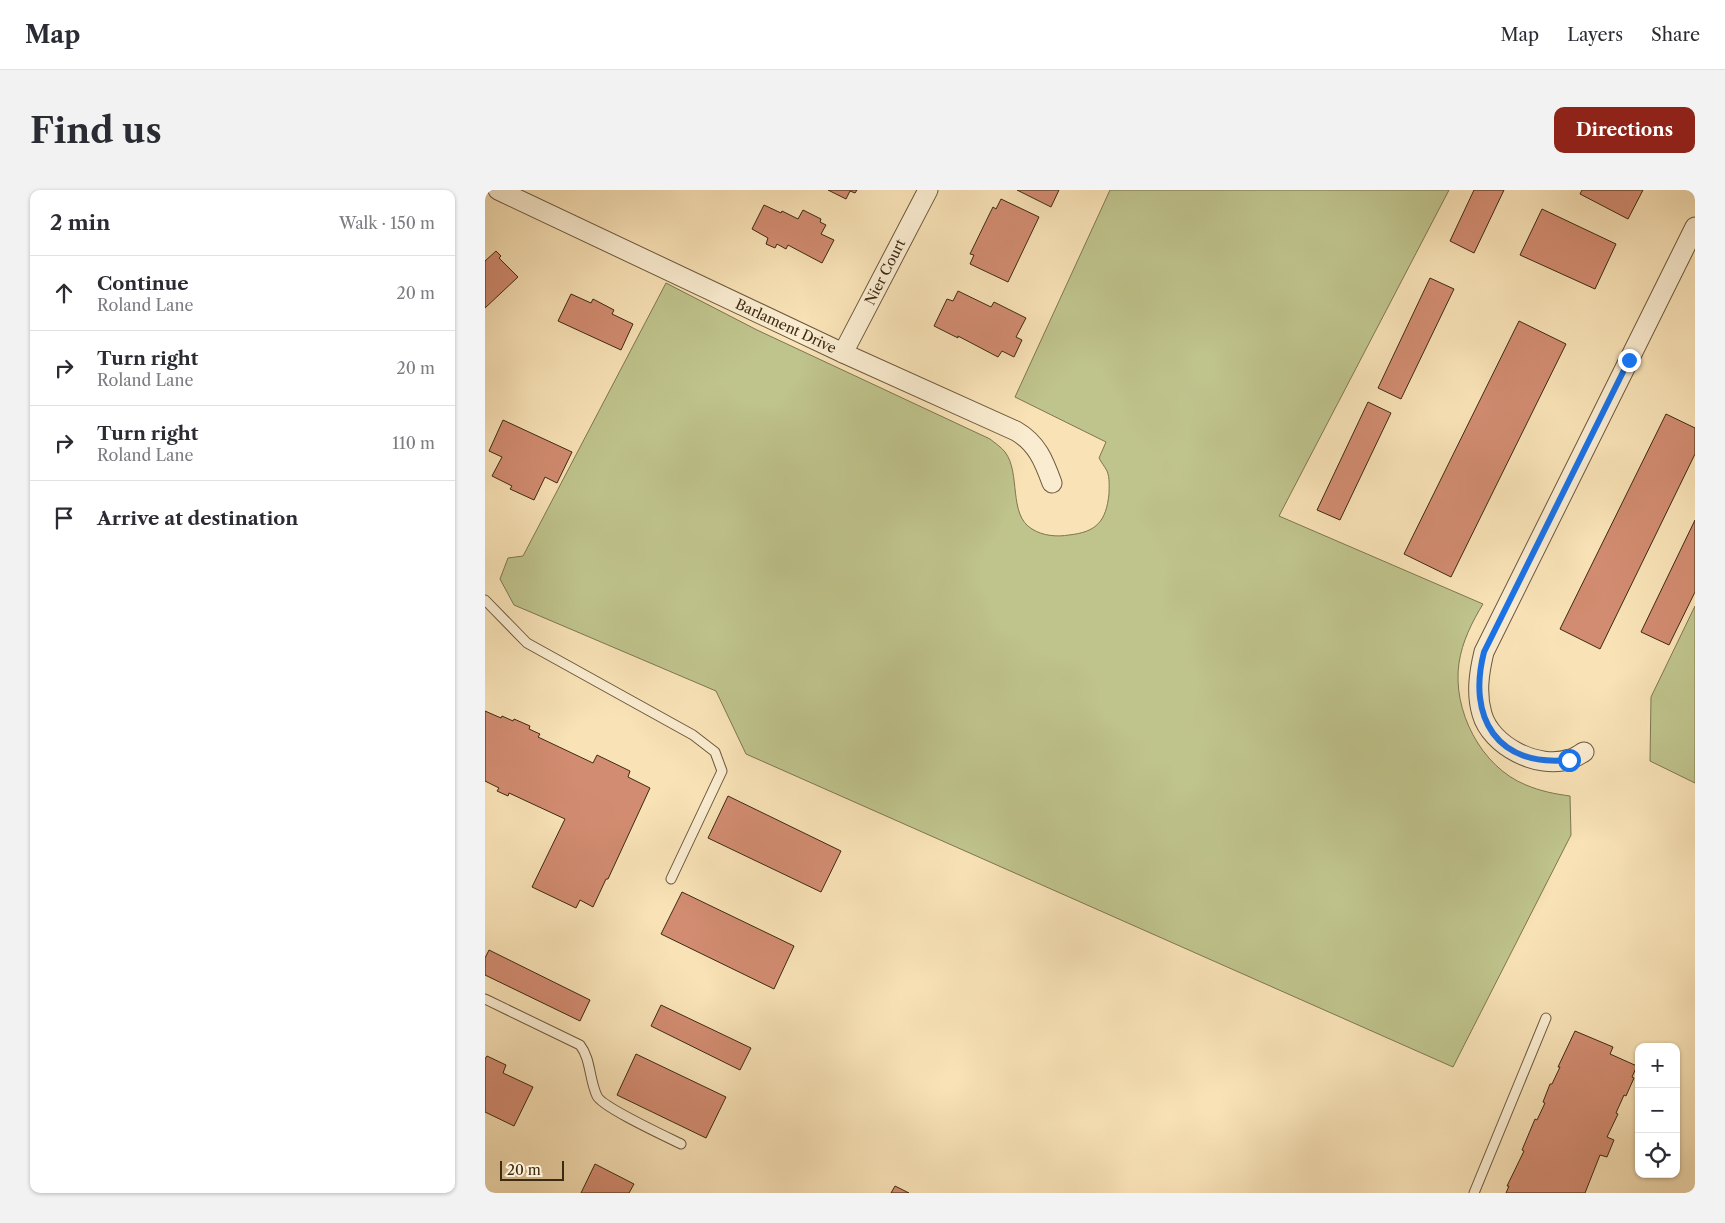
<!DOCTYPE html>
<html lang="en">
<head>
<meta charset="utf-8">
<style>
  :root { --surface:#fff; --page:#f2f2f3; --text:#2b2b33; --muted:#7c7c81; --line:#e1e1e2; --accent:#8f2418 }
  body { margin:0; font-family:"Libre Caslon Text",serif; background:var(--page); color:var(--text) }
  .controls { position:absolute; right:15px; bottom:15px; display:grid; overflow:hidden; border-radius:10px; box-shadow:0 1px 4px #0004 }
  .controls button { width:45px; height:45px; display:grid; place-items:center; padding:0; border:0; border-bottom:1px solid var(--line); background:var(--surface); color:var(--text); font:25px sans-serif }
  .scale { position:absolute; left:15px; bottom:12px; width:64px; box-sizing:border-box; padding-left:5px; border:2px solid #3d2a13; border-top:0; font-size:14px; line-height:18px; white-space:nowrap; color:#3d2a13; -webkit-text-stroke:4px #faecd0; paint-order:stroke }
  .stop { position:absolute; width:15px; height:15px; margin:-11px; border:4px solid #1a73e8; border-radius:50%; background:#fff }
  .stop.end { background:#1a73e8; border-color:#fff; box-shadow:0 1px 5px #0008 }
  .list { margin:0; padding:0; list-style:none }
  h2 { display:flex; justify-content:space-between; align-items:center; height:65px; margin:0; padding:0 20px; font-size:21px }
  h2 small { font-size:16px; font-weight:400; color:var(--muted) }
  .list li { display:grid; grid-template-columns:32px 1fr auto; gap:15px; align-items:center; box-sizing:border-box; height:75px; padding:0 20px; border-top:1px solid var(--line) }
  .list b { display:block; font-size:19px; white-space:nowrap }
  .list p { margin:0; font-size:16px; white-space:nowrap; color:var(--muted) }
  .list em { font-size:16px; font-style:normal; color:var(--muted) }
  .icon { flex:none; width:28px; height:28px; fill:none; stroke:currentColor; stroke-width:2; stroke-linecap:round; stroke-linejoin:round }
  .map { position:relative; flex:none; width:1210px; height:1003px; overflow:hidden; border-radius:10px }
  header { display:flex; align-items:center; gap:30px; box-sizing:border-box; height:70px; padding:0 25px; background:var(--surface); border-bottom:1px solid var(--line) }
  header strong { font-size:24px }
  nav { display:flex; gap:28px; margin-inline-start:auto; font-size:18px }
  .intro { display:flex; align-items:center; justify-content:space-between; box-sizing:border-box; height:120px; padding:0 30px }
  h1 { margin:0; font-size:35px }
  .button { padding:12px 22px; border-radius:10px; background:var(--accent); color:#fff; font-size:18px; font-weight:700 }
  main { display:flex; gap:30px; padding:0 30px }
  aside { flex:1; background:var(--surface); border-radius:10px; box-shadow:0 1px 4px #0004 }
  .map>svg:first-child { display:block }
</style>
</head>
<body>
<header>
<strong>Map</strong>
<nav><a>Map</a><a>Layers</a><a>Share</a></nav>
</header>
<div class="intro"><h1>Find us</h1><a class="button">Directions</a></div>
<main>
<aside>
<h2>2 min<small>Walk · 150 m</small></h2>
<ul class="list">
<li><svg class="icon" aria-label="ahead" viewBox="0 0 24 24"><path d="M12 20V5M6 11l6-6 6 6"/></svg><div><b>Continue</b><p>Roland Lane</p></div><em>20 m</em></li>
<li><svg class="icon" aria-label="right" viewBox="0 0 24 24"><path d="M7 20v-9h11M14 6l5 5-5 5"/></svg><div><b>Turn right</b><p>Roland Lane</p></div><em>20 m</em></li>
<li><svg class="icon" aria-label="right" viewBox="0 0 24 24"><path d="M7 20v-9h11M14 6l5 5-5 5"/></svg><div><b>Turn right</b><p>Roland Lane</p></div><em>110 m</em></li>
<li><svg class="icon" aria-label="arrive" viewBox="0 0 24 24"><path d="M6 21V4h12l-3 4 3 4H6"/></svg><div><b>Arrive at destination</b></div></li>
</ul>
</aside>
<div class="map">
<svg width="1210" height="1003" viewBox="0 0 1210 1003">
  <rect width="100%" height="100%" fill="#f8e2b6"/>
  <filter id="stains"><feTurbulence type="fractalNoise" baseFrequency=".004" numOctaves="4"/><feColorMatrix values="0 0 0 0 .2 0 0 0 0 .09 0 0 0 0 .02 0 0 0 .5 -.17"/></filter>
  <radialGradient id="worn" r=".72"><stop offset=".6" stop-color="#630" stop-opacity="0"/><stop offset="1" stop-color="#630" stop-opacity=".3"/></radialGradient>
  <g fill="#bfc38c" stroke="#7e7650">
    <path d="M625 0H964L794 326 998 414C987 432 977 452 974 473 967 520 996 577 1041 595 1055 601 1070 604 1085 606L1086 645 968 877 261 564 231 501 29 415 15 389 23 368 38 366 181 93 272 140 505 249C510 253 516 257 520 262 536 283 523 325 547 339 558 346 572 347 584 345 612 342 621 331 624 304 624 297 625 288 622 281 620 277 616 272 614 268L621 252 530 207Z"/>
    <path d="M1210 416V593L1165 571 1166 507Z"/>
  </g>
  <g fill="#d28c71" stroke="#3d2a13">
    <path d="M343 0H372L370 3 365 1 361 9Z"/>
    <path d="M532 0H574L566 17Z"/>
    <path d="M989 0H1019L989 63 965 51Z"/>
    <path d="M1097 0H1158L1143 29 1095 4Z"/>
    <path d="M516 9 554 27 523 92 485 74 489 65 485 64 504 25 508 17 511 19Z"/>
    <path d="M279 15 296 23 297 21 313 29 318 20 336 29 335 32 341 35 336 44 349 50 337 73 303 55 301 59 292 54 290 58 281 54 283 48 267 39Z"/>
    <path d="M1057 19 1131 54 1110 99 1035 65Z"/>
    <path d="M11 61 16 66 14 68 33 87 0 118V71Z"/>
    <path d="M945 88 969 99 916 209 893 198Z"/>
    <path d="M473 101 506 117 509 112 541 128 531 147 537 150 529 167 517 161 513 167 473 146V148L449 136 462 109 468 111Z"/>
    <path d="M86 104 106 113 108 109 129 120 127 124 148 134 136 160 73 131Z"/>
    <path d="M1034 131 1081 154 966 387 919 364Z"/>
    <path d="M883 212 906 223 855 330 832 320Z"/>
    <path d="M1181 224 1210 238V264L1115 459 1075 439Z"/>
    <path d="M18 230 87 262 72 293 60 287 49 310 25 299 27 296 7 286 17 267 4 261Z"/>
    <path d="M1210 330V402L1184 455 1156 442Z"/>
    <path d="M0 521 16 528 17 526 28 531 29 529 45 536 44 539 55 544 53 547 108 573 112 565 145 581 143 587 165 598 123 689H121L108 717 95 710 91 718 47 697 80 629 24 603 23 606 12 601 14 598 0 591Z"/>
    <path d="M243 606 356 661 336 702 223 648Z"/>
    <path d="M197 702 309 756 289 799 176 744Z"/>
    <path d="M4 760 105 810 95 831 0 785V768Z"/>
    <path d="M176 815 266 858 255 880 166 836Z"/>
    <path d="M1090 841 1128 857 1125 864 1152 876 1147 887 1149 888 1141 906 1139 905 1131 923 1133 924 1122 947 1129 950 1122 967 1115 965 1100 1003H1021L1024 996H1022L1039 961 1037 960 1050 929 1052 930 1060 913 1058 912 1065 894H1067L1075 877H1073Z"/>
    <path d="M151 864 241 907 221 948 132 905Z"/>
    <path d="M2 866 21 875 18 883 48 897 29 936 0 922V869Z"/>
    <path d="M110 974 149 994 144 1003H96Z"/>
    <path d="M410 996 424 1003H406Z"/>
  </g>
  <g fill="none" stroke-linecap="round" stroke-linejoin="round">
    <g stroke="#6c583c" stroke-width="11">
      <g id="lane">
        <path d="M0 410 42 453 208 545 230 562 237 581 186 689"/>
        <path d="M0 809 95 855C106 869 104 889 112 906 117 917 182 947 196 954"/>
        <path d="M989 1003 1061 828"/>
      </g>
    </g>
    <g stroke="#6c583c" stroke-width="21">
      <g id="street">
        <path d="M13 0 358 163 531 241C552 253 559 271 567 293"/>
        <path d="M358 163 443 0"/>
        <path d="M1099 562C1095 564 1090 568 1085 569 1053 580 1006 556 997 524 991 503 994 483 999 462L1210 37"/>
      </g>
    </g>
    <use href="#lane" stroke="#faecd0" stroke-width="9"/>
    <use href="#street" stroke="#faecd0" stroke-width="19"/>
  </g>
  <g fill="none" stroke-linecap="round" stroke-linejoin="round">
    <path stroke="#1a73e8" stroke-width="6" d="M1084 570C1012 577 982 528 999 462L1144 170"/>
  </g>
  <g text-anchor="middle" stroke-width="4" stroke-linejoin="round" paint-order="stroke">
    <g font-size="14" fill="#3d2a13" stroke="#faecd0">
      <text transform="translate(400 82) rotate(-63)" y="5">Nier Court</text>
      <text transform="translate(301 136) rotate(25)" y="5">Barlament Drive</text>
    </g>
  </g>
  <rect width="100%" height="100%" filter="url(#stains)"/>
  <rect width="100%" height="100%" fill="url(#worn)"/>
</svg>
<div class="controls">
<button>+</button>
<button>−</button>
<button><svg class="icon" aria-label="locate" viewBox="0 0 24 24"><circle cx="12" cy="12" r="6"/><path d="M12 2v4M12 18v4M2 12h4M18 12h4"/></svg></button>
</div>
<div class="scale">20 m</div>
<div class="stop" style="left:1084px;top:570px"></div>
<div class="stop end" style="left:1144px;top:170px"></div>
</div>
</main>
</body>
</html>
